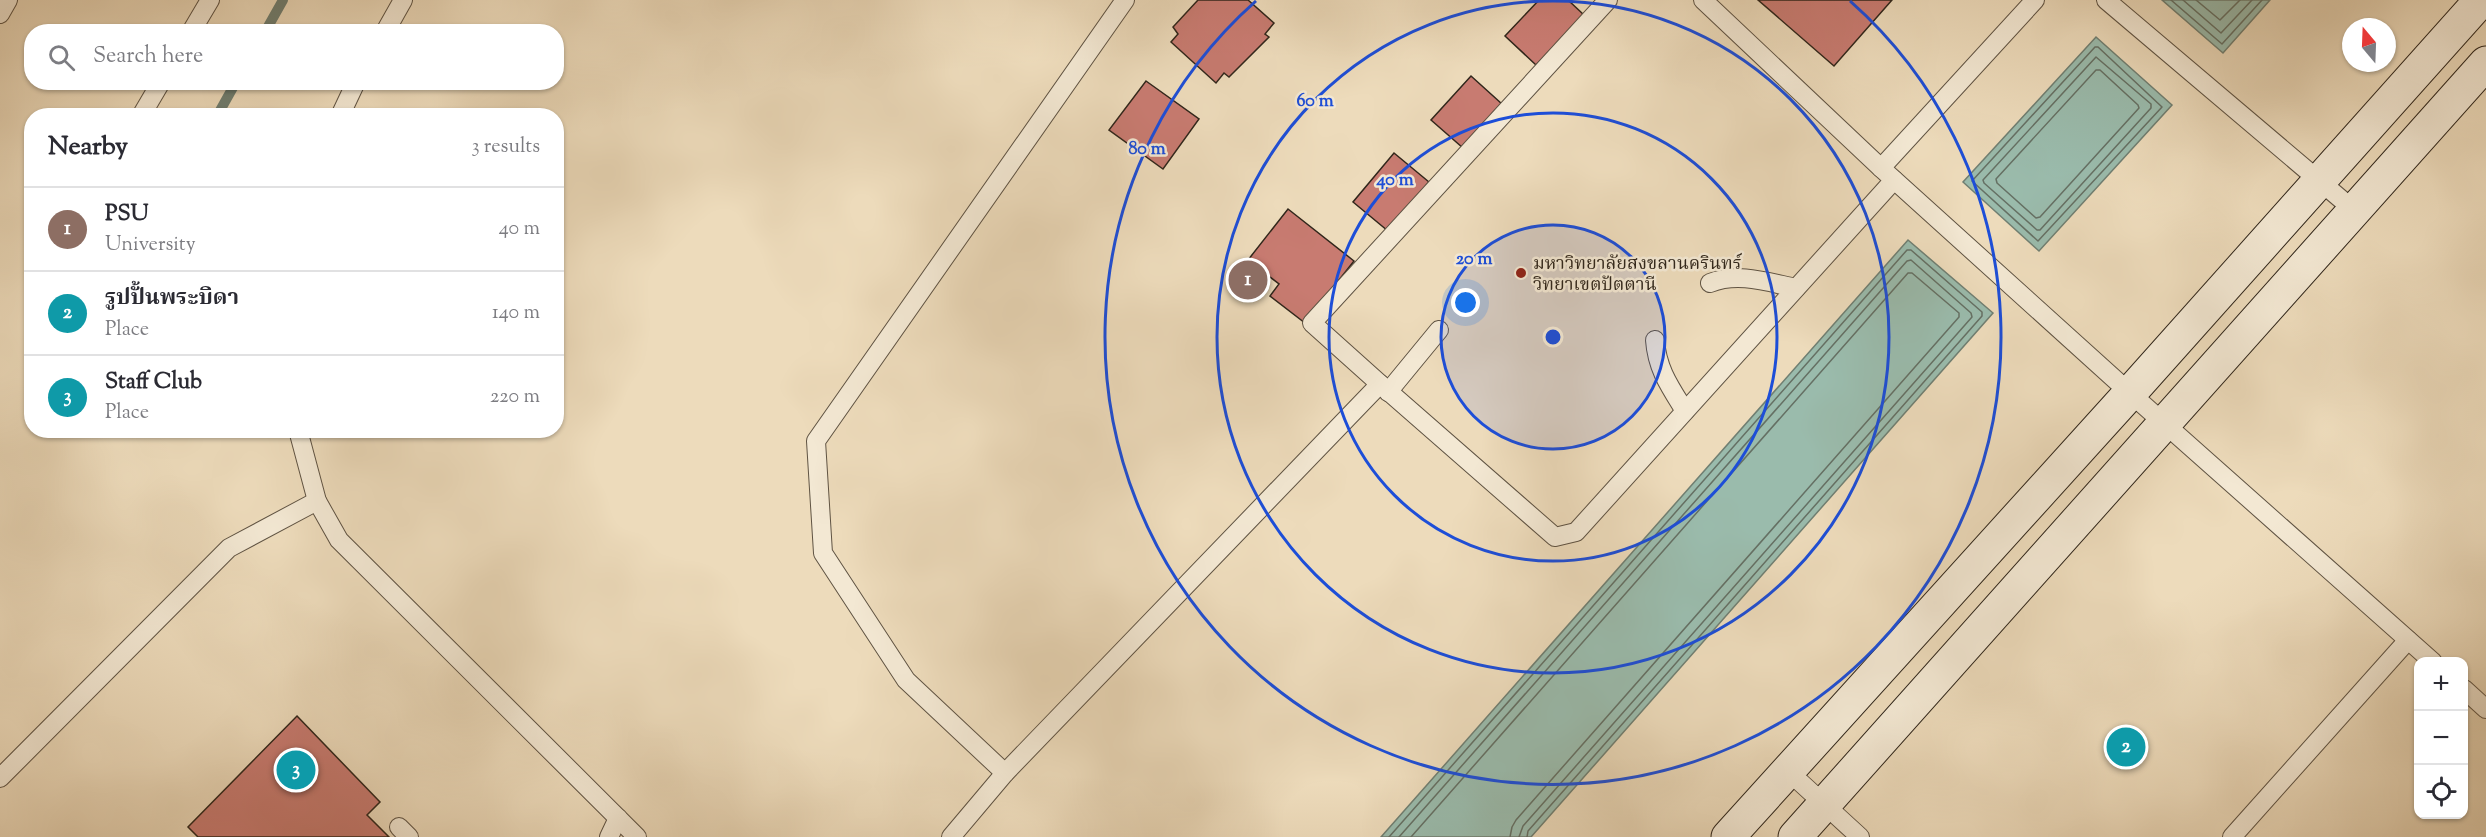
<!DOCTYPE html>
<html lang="en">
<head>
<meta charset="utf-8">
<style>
  :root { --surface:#fff; --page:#f2f2f3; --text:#2b2b33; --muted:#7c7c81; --line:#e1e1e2; --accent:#b45309 }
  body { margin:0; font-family:"Sorts Mill Goudy","Noto Serif Thai",serif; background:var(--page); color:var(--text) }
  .controls { position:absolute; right:18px; bottom:18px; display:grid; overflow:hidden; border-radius:12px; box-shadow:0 2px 4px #0004 }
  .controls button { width:54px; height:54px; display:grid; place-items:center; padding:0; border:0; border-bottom:2px solid var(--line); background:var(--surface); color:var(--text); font:30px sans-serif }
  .compass { position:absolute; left:2342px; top:18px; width:54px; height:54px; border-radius:50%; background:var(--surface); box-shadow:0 2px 4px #0004; rotate:341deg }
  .you { position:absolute; left:1466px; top:303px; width:21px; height:21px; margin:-15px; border:4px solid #fff; border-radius:50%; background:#1a73e8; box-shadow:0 0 0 9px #1a73e833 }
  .badge { display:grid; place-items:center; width:39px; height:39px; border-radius:50%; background:var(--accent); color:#fff; font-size:20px; font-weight:700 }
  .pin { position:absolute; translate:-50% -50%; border:3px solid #fff; box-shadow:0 2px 6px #0006 }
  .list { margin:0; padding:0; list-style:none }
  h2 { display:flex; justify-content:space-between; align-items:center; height:78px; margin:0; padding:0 24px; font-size:26px }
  h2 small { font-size:20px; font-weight:400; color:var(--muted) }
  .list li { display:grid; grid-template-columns:39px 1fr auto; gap:18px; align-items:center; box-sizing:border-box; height:84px; padding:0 24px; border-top:2px solid var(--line) }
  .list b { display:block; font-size:22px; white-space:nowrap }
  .list p { margin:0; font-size:20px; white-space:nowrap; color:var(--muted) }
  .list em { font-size:20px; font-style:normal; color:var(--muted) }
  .icon { flex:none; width:33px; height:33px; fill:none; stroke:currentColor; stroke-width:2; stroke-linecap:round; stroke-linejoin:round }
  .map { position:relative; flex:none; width:2486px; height:837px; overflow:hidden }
  .search { position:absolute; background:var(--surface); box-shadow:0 2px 4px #0004; left:24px; top:24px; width:540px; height:66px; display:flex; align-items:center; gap:15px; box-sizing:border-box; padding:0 21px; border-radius:24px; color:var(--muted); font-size:22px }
  .panel { position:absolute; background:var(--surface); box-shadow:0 2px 4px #0004; left:24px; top:108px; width:540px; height:330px; border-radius:24px }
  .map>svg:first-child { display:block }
</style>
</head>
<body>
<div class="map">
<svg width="2486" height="837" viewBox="0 0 2486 837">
  <rect width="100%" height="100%" fill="#eddbbb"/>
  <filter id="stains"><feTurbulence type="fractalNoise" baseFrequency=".00333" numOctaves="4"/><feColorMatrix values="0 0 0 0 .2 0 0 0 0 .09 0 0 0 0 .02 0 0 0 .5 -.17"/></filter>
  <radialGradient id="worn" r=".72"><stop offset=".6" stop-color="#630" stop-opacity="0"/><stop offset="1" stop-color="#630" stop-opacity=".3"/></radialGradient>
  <g fill="#9abbac" stroke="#707f72" stroke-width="1.5">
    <path d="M2162 0H2270L2223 53Z"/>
    <path d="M2096 37 2172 105 2039 251 1963 182Z"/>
    <path d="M1908 240 1993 313 1531 837H1381Z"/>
  </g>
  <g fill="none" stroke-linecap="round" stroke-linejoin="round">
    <g stroke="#657064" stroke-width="1.5">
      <path d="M2171 0 2222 44 2262 0"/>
      <path d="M2183 0 2221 33 2252 0"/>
      <path d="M2196 0 2220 20 2240 0"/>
      <path d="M2095 47H2098L2162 107 2038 241 1972 181Z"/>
      <path d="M2096 57 2151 104V108L2040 230H2037L1984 183 1983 180Z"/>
      <path d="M2096 70H2100L2138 105 2139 108 2040 217 2036 218 1997 183 1996 179Z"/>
      <path d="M1389 837 1907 250H1911L1982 312V316L1528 831 1527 837"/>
      <path d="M1399 837 1907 261 1911 260 1971 313 1972 317 1523 826 1519 837"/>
      <path d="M1411 837 1908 273H1912L1959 313V317L1516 820 1512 827 1510 837"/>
    </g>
    <g stroke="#707f72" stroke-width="10">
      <path d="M265 32 283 0"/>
      <path d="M217 116 236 82"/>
    </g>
  </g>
  <g fill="#c87b71" stroke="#30261b" stroke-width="1.5">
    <path d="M1198 0H1248L1274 23 1265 34 1269 37 1229 77 1224 73 1216 83 1171 42 1178 34 1173 27Z"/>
    <path d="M1539 0H1568L1584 15 1536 65 1505 36Z"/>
    <path d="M1758 0H1892L1834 66Z"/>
    <path d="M1471 76 1502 104 1463 148 1431 120Z"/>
    <path d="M1146 81 1199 119 1163 169 1109 130Z"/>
    <path d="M1394 153 1429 182 1388 231 1353 202Z"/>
    <path d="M1288 209 1354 261 1305 323 1270 296 1279 284 1248 260Z"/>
    <path d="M297 716 380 802 367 815 389 837H198L188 827Z"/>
  </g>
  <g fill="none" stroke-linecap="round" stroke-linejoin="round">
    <g stroke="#5f5343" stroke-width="20">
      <g id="lane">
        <path d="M1703 0 1881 168 2130 393 2433 662"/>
        <path d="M2106 0 2355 211"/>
        <path d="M0 14 8 0"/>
        <path d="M191 32 210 0"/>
        <path d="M385 32 403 0"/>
        <path d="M141 116 161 82"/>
        <path d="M340 116 356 82"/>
        <path d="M1881 168 2035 0"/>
        <path d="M1710 283C1738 272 1767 282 1796 288"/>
        <path d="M1655 340C1657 369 1670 387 1685 411"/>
        <path d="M1380 384 1555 537 1576 532 1894 180"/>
        <path d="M1388 392 1439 330"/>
        <path d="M298 430 317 501 339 540 637 837"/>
        <path d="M2464 689 2486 709"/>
        <path d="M1788 771 1860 837"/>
        <path d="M1005 773 906 680 823 553 816 441 1125 0"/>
        <path d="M0 778 229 548 317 501"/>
        <path d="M399 827 409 837"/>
        <path d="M609 837 618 818"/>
        <path d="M951 837 1005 773 1380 384 1312 323 1608 0"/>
        <path d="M2232 837 2408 640"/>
      </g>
    </g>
    <g stroke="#30261b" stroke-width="35">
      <g id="secondary">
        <path d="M1728 837 2130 393 2481 0"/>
        <path d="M1795 837 2486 63"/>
      </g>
    </g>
    <use href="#lane" stroke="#f3e8d3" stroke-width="18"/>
    <use href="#secondary" stroke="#f3e8d3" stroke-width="33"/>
  </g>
  <circle cx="1553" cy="337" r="112" fill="#1d4ed8" fill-opacity=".12"/>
  <g fill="none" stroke="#1d4ed8" stroke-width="3">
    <circle cx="1553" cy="337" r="112"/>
    <circle cx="1553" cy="337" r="224"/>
    <circle cx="1553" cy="337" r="336"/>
    <path d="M1850 1A448 448 0 1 1 1256 1"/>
  </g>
  <circle fill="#8f2418" stroke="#f3e8d3" stroke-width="2" cx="1521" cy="273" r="6"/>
  <g text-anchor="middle" stroke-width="5" stroke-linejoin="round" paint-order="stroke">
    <g font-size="18" fill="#30261b" stroke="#f3e8d3" text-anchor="start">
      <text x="1533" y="269">มหาวิทยาลัยสงขลานครินทร์<tspan x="1533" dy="21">วิทยาเขตปัตตานี</tspan></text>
    </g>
  </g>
  <circle cx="1553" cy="337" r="9" fill="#1d4ed8" stroke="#f3e8d3" stroke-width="3"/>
  <g font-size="18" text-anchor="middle" font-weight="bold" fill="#1d4ed8" stroke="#f3e8d3" stroke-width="5" stroke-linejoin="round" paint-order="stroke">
    <text x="1315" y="106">60 m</text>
    <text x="1147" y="154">80 m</text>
    <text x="1395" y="185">40 m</text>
    <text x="1474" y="264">20 m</text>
  </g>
  <rect width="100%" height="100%" filter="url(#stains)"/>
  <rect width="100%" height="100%" fill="url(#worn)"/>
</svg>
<div class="controls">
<button>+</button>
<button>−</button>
<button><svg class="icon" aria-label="locate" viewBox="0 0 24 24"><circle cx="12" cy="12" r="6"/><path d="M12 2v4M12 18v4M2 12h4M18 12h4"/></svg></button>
</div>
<svg class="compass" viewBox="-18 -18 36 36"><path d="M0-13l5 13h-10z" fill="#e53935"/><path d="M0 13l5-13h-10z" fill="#7c7c81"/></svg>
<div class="you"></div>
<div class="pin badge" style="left:1248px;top:280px;background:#8d6e63">1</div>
<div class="pin badge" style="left:2126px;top:747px;background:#0f9aa8">2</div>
<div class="pin badge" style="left:296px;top:770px;background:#0f9aa8">3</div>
<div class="search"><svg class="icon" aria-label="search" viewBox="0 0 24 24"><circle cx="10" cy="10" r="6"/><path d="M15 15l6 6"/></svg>Search here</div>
<section class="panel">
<h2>Nearby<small>3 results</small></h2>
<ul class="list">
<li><span class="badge" style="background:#8d6e63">1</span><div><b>PSU</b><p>University</p></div><em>40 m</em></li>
<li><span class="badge" style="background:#0f9aa8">2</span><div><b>รูปปั้นพระบิดา</b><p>Place</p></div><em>140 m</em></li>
<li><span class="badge" style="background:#0f9aa8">3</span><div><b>Staff Club</b><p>Place</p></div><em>220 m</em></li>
</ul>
</section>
</div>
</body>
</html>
